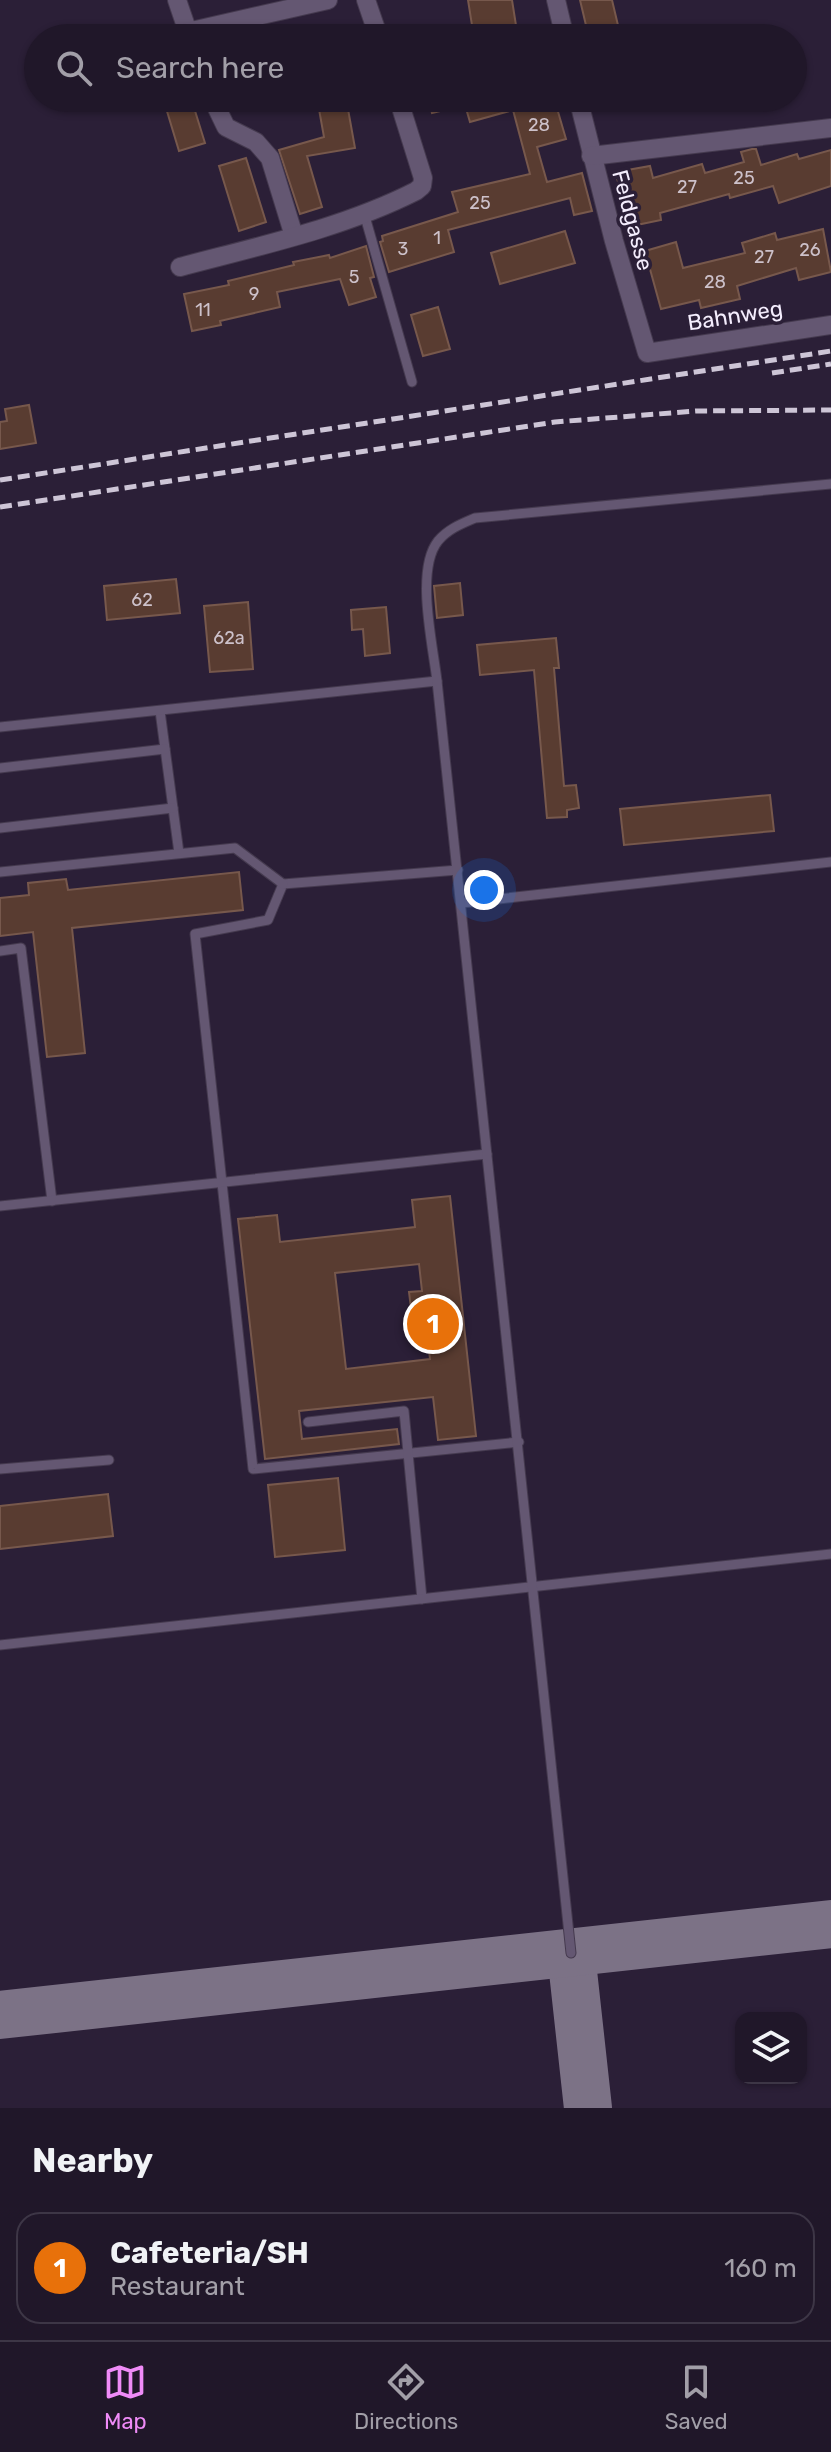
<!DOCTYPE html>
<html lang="en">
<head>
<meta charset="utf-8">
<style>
  :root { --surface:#201729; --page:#2d2435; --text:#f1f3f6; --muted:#a29fa8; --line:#3d3646; --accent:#ef8bf7 }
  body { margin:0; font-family:Rubik,sans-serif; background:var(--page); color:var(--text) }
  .controls { position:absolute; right:24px; bottom:24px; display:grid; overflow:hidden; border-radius:16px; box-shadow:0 2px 6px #0004 }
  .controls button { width:72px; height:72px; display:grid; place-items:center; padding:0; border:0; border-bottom:2px solid var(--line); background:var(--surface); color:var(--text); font:40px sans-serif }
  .you { position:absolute; left:484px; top:890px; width:28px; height:28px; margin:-20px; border:6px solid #fff; border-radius:50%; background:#1a73e8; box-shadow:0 0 0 12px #1a73e833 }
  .badge { display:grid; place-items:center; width:52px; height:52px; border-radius:50%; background:var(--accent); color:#fff; font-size:26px; font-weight:700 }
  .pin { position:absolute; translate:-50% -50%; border:4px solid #fff; box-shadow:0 2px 8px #0006 }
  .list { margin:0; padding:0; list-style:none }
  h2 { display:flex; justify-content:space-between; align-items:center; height:104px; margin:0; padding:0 32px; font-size:34px }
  h2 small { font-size:26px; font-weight:400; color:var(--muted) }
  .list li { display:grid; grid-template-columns:52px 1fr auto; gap:24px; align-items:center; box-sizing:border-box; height:112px; margin:0 16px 16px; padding:0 16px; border:2px solid var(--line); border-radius:24px }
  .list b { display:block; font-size:30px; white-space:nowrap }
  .list p { margin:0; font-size:26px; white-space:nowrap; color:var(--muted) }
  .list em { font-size:26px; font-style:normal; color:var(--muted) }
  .icon { flex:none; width:44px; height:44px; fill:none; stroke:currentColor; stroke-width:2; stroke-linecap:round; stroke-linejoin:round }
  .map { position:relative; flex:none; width:831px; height:2108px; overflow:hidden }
  .search { position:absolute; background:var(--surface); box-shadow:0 2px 6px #0004; left:24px; right:24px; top:24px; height:88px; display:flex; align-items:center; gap:20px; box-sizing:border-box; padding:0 28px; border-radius:44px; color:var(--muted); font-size:30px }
  .sheet { height:232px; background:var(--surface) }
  nav { display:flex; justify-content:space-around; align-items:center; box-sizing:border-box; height:112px; border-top:2px solid var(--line); background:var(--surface); font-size:22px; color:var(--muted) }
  nav a { display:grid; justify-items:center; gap:4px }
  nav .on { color:var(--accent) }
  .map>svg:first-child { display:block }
</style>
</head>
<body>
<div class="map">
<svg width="831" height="2108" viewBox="0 0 831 2108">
  <rect width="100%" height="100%" fill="#2b1f37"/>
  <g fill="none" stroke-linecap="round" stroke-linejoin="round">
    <g stroke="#7c7286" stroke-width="48">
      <path d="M571 1953 588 2108"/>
      <path d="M0 2015 831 1924"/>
    </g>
  </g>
  <g fill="#593c31" stroke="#77584c" stroke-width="2" fill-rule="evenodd">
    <path d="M468 0H512L518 38H474Z"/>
    <path d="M580 0H612L621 38H589Z"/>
    <path d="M163 98H191L205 143 179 151Z"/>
    <path d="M317 98H346L355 148 307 156 322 207 300 214 279 150 324 137Z"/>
    <path d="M428 98H554L566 139 537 147 547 182 582 173 592 211 574 215 570 198 448 230 454 252 389 272 380 242 383 241 382 236 458 212 452 192 530 174 513 110 470 122 465 105 432 113Z"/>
    <path d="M752 149H756L761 165 797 154 799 159 831 150V186L779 203 773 186 730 198 729 194 660 213 661 220 627 227 616 172 650 166 653 178 702 164 705 173 744 162 741 152Z"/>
    <path d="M246 158 266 222 239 231 219 166Z"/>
    <path d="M823 229 831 272 799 280 796 268 737 286 740 299 701 308 699 300 661 309 645 251 676 242 683 268 745 253 742 243 775 233 777 240Z"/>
    <path d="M565 231 575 263 500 284 491 253Z"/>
    <path d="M366 246 374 277 370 278 376 297 349 305 340 279 277 292 280 307 220 321 221 325 192 331 184 294 229 285 228 281 294 265 293 262 329 255 330 258Z"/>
    <path d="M438 307 450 349 423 356 411 315Z"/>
    <path d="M29 405 36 443 0 449V422L7 421 5 409Z"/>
    <path d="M176 579 180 613 107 620 104 586Z"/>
    <path d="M460 583 463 615 437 618 434 586Z"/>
    <path d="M248 602 253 669 210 672 204 606Z"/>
    <path d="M386 607 390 653 365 656 363 629 352 630 351 610Z"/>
    <path d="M556 638 559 668H554L564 786 576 785 579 808 567 810V817L547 818 534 670 480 675 477 645Z"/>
    <path d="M770 795 774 831 624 845 620 809Z"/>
    <path d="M239 872 243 910 72 928 85 1053 47 1057 33 932 0 936V898L29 895 28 883 66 879 68 890Z"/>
    <path d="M450 1196 476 1436 438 1440 433 1397 299 1411 302 1439 397 1429 399 1444 265 1459 238 1219 277 1215 280 1242 415 1227 412 1200ZM419 1264 422 1291 409 1292 413 1325 426 1324 430 1359 346 1369 335 1273Z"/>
    <path d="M338 1478 345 1550 275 1557 268 1485Z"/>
    <path d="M108 1494 113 1536 0 1549V1506Z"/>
  </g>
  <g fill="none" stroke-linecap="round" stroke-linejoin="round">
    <g stroke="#453a4f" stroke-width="11">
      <g id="lane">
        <path d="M364 213 412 382"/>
        <path d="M160 711 179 853"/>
        <path d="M0 727 437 681"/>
        <path d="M0 768 165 749"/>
        <path d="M0 828 173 808"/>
        <path d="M458 870 283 884 268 920 195 934C213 1113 235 1291 253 1469L519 1442"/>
        <path d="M0 872 235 848 283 884"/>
        <path d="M462 903 831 862"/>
        <path d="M0 951 21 948 52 1201"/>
        <path d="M0 1206 487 1154"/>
        <path d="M308 1422 404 1411 422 1599"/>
        <path d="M0 1469 109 1460"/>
        <path d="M0 1645 831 1554"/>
        <path d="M571 1953 437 681C433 645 415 570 438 541 448 529 461 524 475 518L831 484"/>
      </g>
    </g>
    <g stroke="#453a4f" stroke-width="20">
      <g id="street">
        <path d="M177 0 190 38"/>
        <path d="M366 0 379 38"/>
        <path d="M556 0 565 38"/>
        <path d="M187 32 328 0"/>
        <path d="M212 98 226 127 256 142 270 158 294 236"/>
        <path d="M578 98 614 241 647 353 831 325"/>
        <path d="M591 156 831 128"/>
        <path d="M180 267C259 246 343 228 416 191L422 186 423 178 398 98"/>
      </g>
    </g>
    <use href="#lane" stroke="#645772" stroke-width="9"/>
    <use href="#street" stroke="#645772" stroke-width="18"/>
    <g stroke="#cdc5d6" stroke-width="5" stroke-dasharray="12 6" stroke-linecap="butt">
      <path d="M772 373 831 364"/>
      <path d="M0 480 831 351"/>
      <path d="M0 507 555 422 696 411 831 410"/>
    </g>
  </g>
  <g text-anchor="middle" stroke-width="7" stroke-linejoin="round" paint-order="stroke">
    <g font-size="18" fill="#cdc1ca">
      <text x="539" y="131">28</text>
      <text x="744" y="184">25</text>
      <text x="687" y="193">27</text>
      <text x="480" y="209">25</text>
      <text x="437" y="244">1</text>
      <text x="403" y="255">3</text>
      <text x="810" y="256">26</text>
      <text x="764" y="263">27</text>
      <text x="354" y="283">5</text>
      <text x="715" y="288">28</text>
      <text x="254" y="300">9</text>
      <text x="203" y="316">11</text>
      <text x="142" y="606">62</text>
      <text x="229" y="644">62a</text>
    </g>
    <g font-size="22" fill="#f4edfd" stroke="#2b1f37">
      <text transform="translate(633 220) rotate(75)" y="8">Feldgasse</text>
      <text transform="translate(735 315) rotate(-9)" y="8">Bahnweg</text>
    </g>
  </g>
</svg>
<div class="controls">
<button><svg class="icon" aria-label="layers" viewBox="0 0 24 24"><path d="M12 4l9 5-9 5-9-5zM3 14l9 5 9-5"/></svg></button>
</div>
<div class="you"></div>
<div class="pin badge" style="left:433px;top:1324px;background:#e8710a">1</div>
<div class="search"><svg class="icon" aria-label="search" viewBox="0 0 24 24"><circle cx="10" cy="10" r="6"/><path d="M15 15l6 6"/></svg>Search here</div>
</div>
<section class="sheet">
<h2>Nearby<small></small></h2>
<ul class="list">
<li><span class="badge" style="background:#e8710a">1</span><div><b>Cafeteria/SH</b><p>Restaurant</p></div><em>160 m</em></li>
</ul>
</section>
<nav>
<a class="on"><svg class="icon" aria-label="map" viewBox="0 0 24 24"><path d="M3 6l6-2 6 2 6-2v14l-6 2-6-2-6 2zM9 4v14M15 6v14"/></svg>Map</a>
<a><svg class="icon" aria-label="directions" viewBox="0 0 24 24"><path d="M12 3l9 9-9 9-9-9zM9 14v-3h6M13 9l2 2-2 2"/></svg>Directions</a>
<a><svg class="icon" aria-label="saved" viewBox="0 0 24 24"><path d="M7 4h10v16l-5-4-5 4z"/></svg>Saved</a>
</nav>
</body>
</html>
